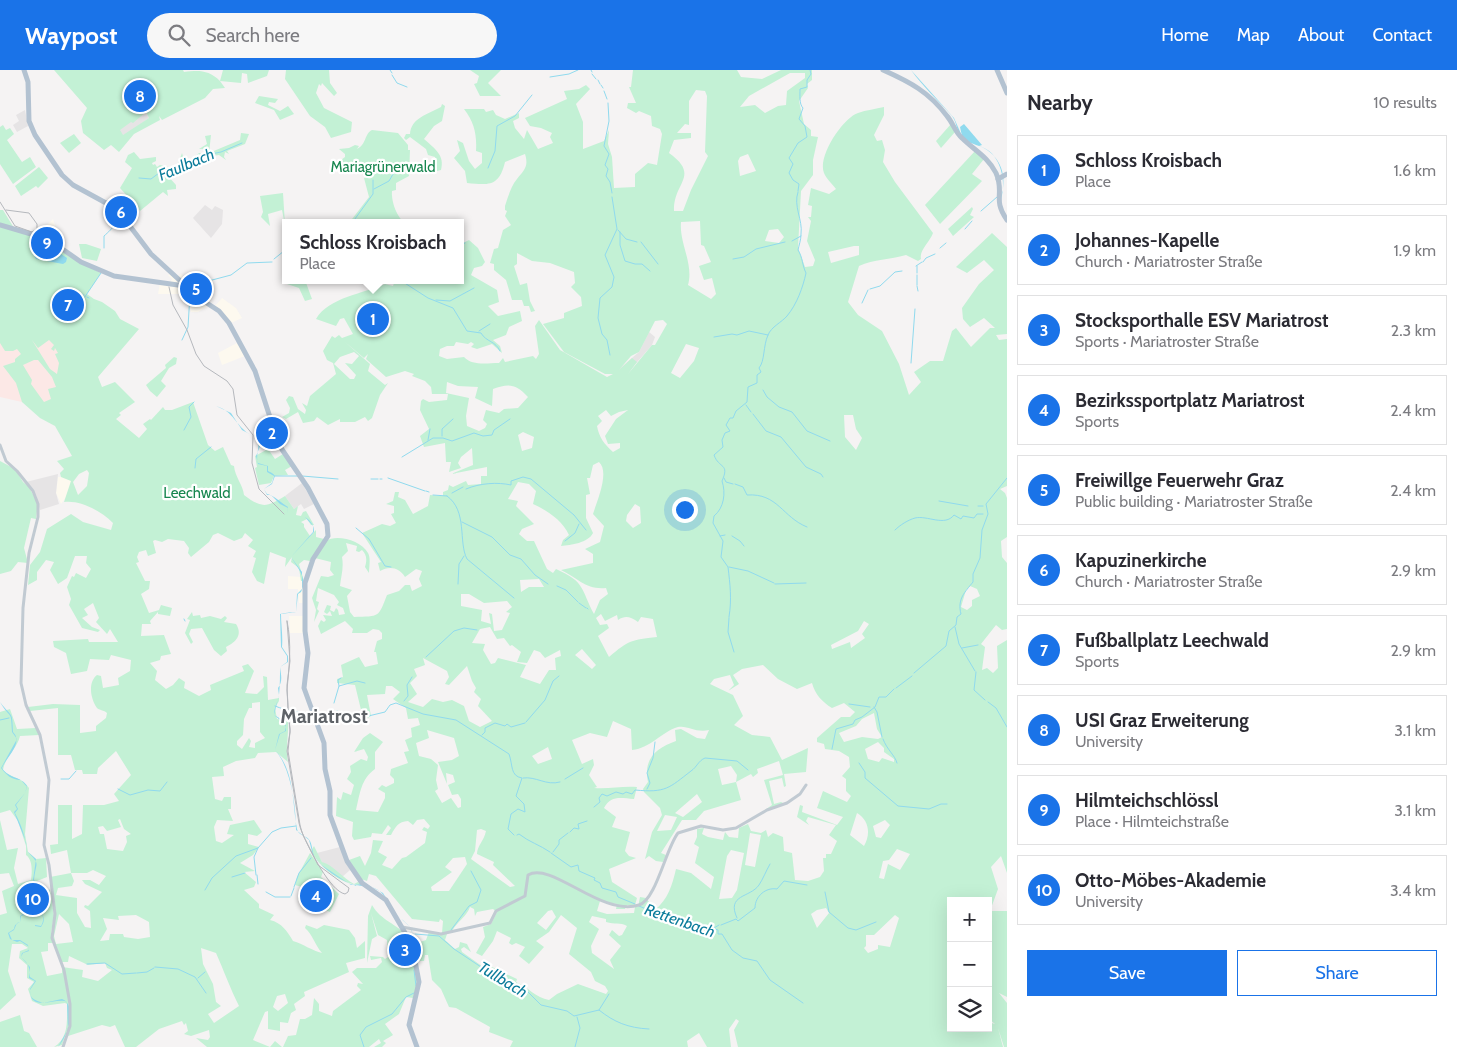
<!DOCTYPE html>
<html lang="en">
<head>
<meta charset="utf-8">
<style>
  :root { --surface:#fff; --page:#f7f7f7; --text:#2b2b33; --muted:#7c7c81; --line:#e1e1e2; --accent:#1a73e8 }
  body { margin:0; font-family:Cabin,sans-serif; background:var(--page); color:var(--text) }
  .controls { position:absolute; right:15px; bottom:15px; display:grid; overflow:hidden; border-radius:0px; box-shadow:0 5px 20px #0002 }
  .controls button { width:45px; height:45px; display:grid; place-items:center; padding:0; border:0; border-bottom:1px solid var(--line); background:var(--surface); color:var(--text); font:25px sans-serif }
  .you { position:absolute; left:684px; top:439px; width:18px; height:18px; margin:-12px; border:4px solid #fff; border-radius:50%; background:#1a73e8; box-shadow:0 0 0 8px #1a73e833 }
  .badge { display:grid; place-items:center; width:32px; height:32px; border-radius:50%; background:var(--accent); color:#fff; font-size:16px; font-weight:700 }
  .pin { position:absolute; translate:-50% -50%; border:2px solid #fff; box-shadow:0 1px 5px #0006 }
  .popup { position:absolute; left:282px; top:149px; width:182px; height:65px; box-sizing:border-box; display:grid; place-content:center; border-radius:0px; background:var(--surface); filter:drop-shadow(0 1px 4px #0005); font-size:16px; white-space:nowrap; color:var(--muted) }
  .popup b { font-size:19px; color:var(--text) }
  .popup::after { content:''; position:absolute; left:50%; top:100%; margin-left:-10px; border:10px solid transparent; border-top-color:var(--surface) }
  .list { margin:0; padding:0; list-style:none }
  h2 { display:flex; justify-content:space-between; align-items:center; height:65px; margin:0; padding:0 20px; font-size:21px }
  h2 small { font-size:16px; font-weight:400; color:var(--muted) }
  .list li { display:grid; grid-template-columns:32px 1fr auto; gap:15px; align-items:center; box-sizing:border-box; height:70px; margin:0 10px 10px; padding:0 10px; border:1px solid var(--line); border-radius:0px }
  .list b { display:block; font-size:19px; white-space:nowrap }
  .list p { margin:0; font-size:16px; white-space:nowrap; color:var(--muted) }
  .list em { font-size:16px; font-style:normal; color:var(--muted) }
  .actions { display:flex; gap:10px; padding:15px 20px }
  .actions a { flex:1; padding:11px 0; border:1px solid var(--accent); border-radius:0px; text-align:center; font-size:18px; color:var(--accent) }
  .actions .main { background:var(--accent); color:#fff }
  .icon { flex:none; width:28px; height:28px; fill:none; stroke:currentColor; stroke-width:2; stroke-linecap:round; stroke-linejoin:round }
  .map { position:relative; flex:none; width:1007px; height:977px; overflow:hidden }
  header { display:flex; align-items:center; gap:30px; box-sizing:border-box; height:70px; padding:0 25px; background:var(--accent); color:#fff }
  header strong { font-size:24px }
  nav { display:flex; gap:28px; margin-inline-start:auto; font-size:18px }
  .search { width:350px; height:45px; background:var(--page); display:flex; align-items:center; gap:12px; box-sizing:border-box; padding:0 18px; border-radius:28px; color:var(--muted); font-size:19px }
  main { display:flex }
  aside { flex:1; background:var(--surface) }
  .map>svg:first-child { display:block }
</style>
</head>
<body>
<header>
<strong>Waypost</strong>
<div class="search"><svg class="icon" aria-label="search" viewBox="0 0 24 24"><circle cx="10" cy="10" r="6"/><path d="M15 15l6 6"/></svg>Search here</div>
<nav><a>Home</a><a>Map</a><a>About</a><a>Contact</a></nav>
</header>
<main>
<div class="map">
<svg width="1007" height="977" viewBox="0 0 1007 977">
  <rect width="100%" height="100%" fill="#f5f3f3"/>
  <g fill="#fdf9ef">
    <path d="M53 149 57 161 55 168 58 170 54 179 40 175 34 168Z"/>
    <path d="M172 203 176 208 181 204 185 208 182 210 184 212 187 211 189 215 201 210 198 215 212 227 209 234 214 237 222 228 236 238 242 248 231 253 227 248 208 236 198 242H191L187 228H182V224H158L160 213 169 214 172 209 168 205Z"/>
    <path d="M237 273 245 286 222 295 218 283Z"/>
    <path d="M58 407H66L71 411 69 423 61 434 56 423Z"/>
    <path d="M288 506 301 507V511H304V533H299L298 519H288Z"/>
    <path d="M289 546H304L303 563H290Z"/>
  </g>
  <g fill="#e6e4e5">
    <path d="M104 32 146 42 149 48 128 63 119 67Z"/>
    <path d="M25 40 28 56 17 62 13 55 19 51 16 45Z"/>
    <path d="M205 135 212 140 215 136 223 140 222 154 211 168 193 148Z"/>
    <path d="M649 262 655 267 652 275 625 306 618 300 639 282Z"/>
    <path d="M58 404 56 423 59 434 40 440 36 425 26 412Z"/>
    <path d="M302 413 314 434 304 439 301 434 294 439 285 426Z"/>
    <path d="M340 777 350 800 342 807 322 792 317 783Z"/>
    <path d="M33 812 40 821 32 831 38 842 19 843 34 827 29 816Z"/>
  </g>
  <path fill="#fce8e6" d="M0 235 32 250 56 276 96 338H34L22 332 0 327Z"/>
  <g fill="#c3f1d5" fill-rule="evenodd">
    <path d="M54 0H183L184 2C199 0 209 0 220 11L223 0H269L267 6 248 13 247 4 242 3 241 13 220 11 225 18 213 19 205 28 162 50 159 46 160 50 134 64 119 82 111 75 104 80 83 63 81 51 87 38ZM146 42 149 48 123 65 120 60 131 52 133 53Z"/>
    <path d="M286 0H329L330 13 337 23 334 26 322 13 321 16 319 14 316 23 324 38 352 52 351 62 331 68 325 57 310 46 285 9Z"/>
    <path d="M470 0H501L488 13 501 26H480L474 14 477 13 479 6Z"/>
    <path d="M633 0H737L741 7 762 9 781 0H812V10L807 14 808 18 799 31 804 54 811 60V66L818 67 813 90V105L801 121 798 178 805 197 813 196 815 190 807 171 811 151 808 147H811L812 136 808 135 811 118 829 124 836 119C832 114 826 108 824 103 817 86 844 47 858 43 866 40 876 39 884 37V45L874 65 877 71 882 70 885 80 883 92 895 112 933 163C930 172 919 180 921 189L918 191 906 185C890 190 874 189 859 196L848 232 858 245 882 261 899 294 909 325 921 312 914 302 930 291H943L952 261 956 258 971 277 990 258H995L984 248 970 257 963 249 962 238 979 214 994 200 984 190 967 203 956 197 992 163 1007 177V264L996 265 999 270 1007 269V416L1000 419 1005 423 1007 428V467L1001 471 1002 487 1007 493V559L1002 560 996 555 981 574 985 577 982 600 987 598 993 603 998 598 997 576 1007 570V803L1001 786 991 797 998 819 990 841H1007V927L999 923 1007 933V977H1004L998 958 1003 977H738L734 960 739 951 736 949 729 959 731 977H707L699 963 687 971 688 977H510L513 971 489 962 490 957 456 938 449 937 441 919 432 910 428 885H425L424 891H418L417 896V873L426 870 429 862 447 864 445 870 455 879 459 877 460 872 467 874 471 882 464 877 461 879 462 882 486 899 490 896 517 909 516 912C528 917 536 928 549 930L557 924 578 914 606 924 608 921 605 916 595 911 591 902 569 884 577 858 561 845 549 862 536 871 544 877 529 894 519 886 525 877 516 873 512 875 509 873 511 868 497 861 493 871 482 886 476 883 485 867 483 857 491 854 497 842 493 839 477 842 475 846 474 839 470 837C467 846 457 852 452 861L442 863 443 851 440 849 439 852 412 849 376 806 369 804 367 811 361 809 349 790 360 786 365 796 371 783 373 770 383 771 378 782 387 787 382 795 392 799 402 788 406 787 425 773 427 762 422 760 424 757 428 759 430 756 424 749 417 750 413 755 408 751C398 752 396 756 391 765H386L391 758 388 755 382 764 372 763 371 767 354 770 352 766 353 752 336 746 337 727 341 730 343 722 351 725 354 715 347 709 351 702 350 696 361 689 367 691 368 687 364 679 354 682 363 668 370 663 383 672 375 682V699C361 709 360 723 356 740L378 742 385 728V723L378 719 382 715 386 717 394 713V709L390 705 391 699 408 693 404 682 409 681 405 670 412 667 411 658 420 655 418 648 408 649 406 638 393 629 400 622 392 616H386L385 624 367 625 371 646 361 652 362 644 355 615 337 613V609L343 607 341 595 359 587 365 597 378 594 376 582H374L377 571 382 569V563L379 560 373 559 367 563H352L353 559 345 551 321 564 318 556 321 550 324 552 326 550 323 545 332 546 330 541 327 544 324 542 327 535 331 536 330 540 334 542 336 538 338 540 339 545 345 544 343 538 337 535 339 532 334 525 318 518 316 531 319 532 317 539 319 541 314 552 316 540 312 528 321 506 328 507 334 505 330 500 331 492 315 488C318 484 322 474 326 471 336 464 361 470 368 483 371 488 369 497 369 503L365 497C367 490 367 485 362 480L359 482 356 481 357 476 346 473 348 481 342 487C344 498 341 506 340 516L352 520 347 526 350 542 354 547C380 546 378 548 387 525L399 521 405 515H410L412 521 422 516 419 509 422 501 416 499 405 507C399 497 389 496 380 501L378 493 381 492 362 463 382 454 390 456 396 453 391 444 394 443V436L386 434 393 431 395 422H399L398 427 405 430 413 444 428 436 430 425 443 426V422L448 420 449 415 453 417 466 411 468 415 481 414V406H487V397L451 404 473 395 472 378 461 387 458 393 461 398 449 402 451 392H446L445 373 424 377 420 366 429 359 420 340 421 331 423 329 429 332 447 330 448 324H432L431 317 425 311 412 306 414 304 405 301 386 307 366 289 368 284 364 288 345 272 370 294 368 301 385 315 388 313 380 325 372 348 368 351 365 347 355 352H340V349L328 355 317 347 314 351 303 353 298 342 286 349 282 347 289 343 290 338 286 330 289 326 293 327 298 339 305 344 306 340 302 333 307 336 310 326 336 304 333 293 327 290 323 281 332 266 335 268 339 265 342 268 353 264 344 248 340 249 336 256 316 249C329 227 363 224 385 214L393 216 395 210H460L461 174 469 170 478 178 485 192 482 196 474 198 471 205 497 220 499 232 488 236 498 246 520 241 522 251 509 257 506 265 493 270 500 276 502 283 492 274 477 279 471 277 474 274 471 272 468 274 456 272 454 276H447L440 279 439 286 447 289 464 287C472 296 487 293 499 293L503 288 505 292 533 286 536 289 539 284 535 256 539 250 560 280 607 307 613 304H605L564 282 543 254 564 248V243L582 236 581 227 571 217 575 213 574 202 550 193 532 191 517 183V194L514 196 520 215 527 213 530 231 535 241 531 242 529 236H524L522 230H512L506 210 494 200V194L490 193 494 179 498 178 503 160 511 155 505 146 507 141 505 140V136C508 127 511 116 517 109 524 100 529 97 525 84L505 92C499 117 489 115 467 113L465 101 454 88 460 81 457 70 463 73 469 91 475 99 482 93V83L476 81C477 64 474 52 464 39H484L486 42 493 40 496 45 505 49 519 43V48L513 51 515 58 524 69 527 60 538 79 553 73 550 67 552 63 541 58 530 56 525 48 567 29 564 21 579 19 586 15 590 19 576 34 583 52V79L604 71 609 60 608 74 612 87 614 118 635 117V104L648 93 657 95 662 64 660 59 652 56 651 46 639 41 636 43 627 38 628 33H636L629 17H631ZM790 3H805V8L787 21 786 35 778 36 765 43 755 35 740 37 749 26ZM696 20 705 21 707 26 705 82 708 86 691 120 683 141H674C673 112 701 106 669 83L674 70 691 68V63H677L685 54 689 55V31ZM748 84 756 101 740 106 738 91 740 87ZM700 151 701 175 704 176 711 192 699 196 704 210 712 208 716 224 711 229 688 215C694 194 679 173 681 152ZM778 159 784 167 779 173 765 171 769 160ZM854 176H859V185L831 193 828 182ZM663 250 667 254 655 275H652L628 304 637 292 632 288 619 300 631 286 639 282 655 251ZM686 274 699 278 694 291 680 308 671 303ZM354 282 359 286 352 294 345 293 356 305 354 309H350L334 294 340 287ZM447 312 458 316 478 317 475 328 492 336 493 319C509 313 516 314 528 327L518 338 504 339 499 343 486 340 483 350 487 354 485 358 479 361 467 356 466 346 469 328 446 323ZM606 340 611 346 619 342 628 340 616 349 605 366 608 374 620 373V378L613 382C604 374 599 367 597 356L602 351 598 346ZM844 345H853L856 359 862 368 856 380 845 367ZM523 362 534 367 532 378 522 381 518 365ZM599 392C610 402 597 431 593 444L604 456 600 472 585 479 593 484V493L561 500C578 508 586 520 606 518L608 524 600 530 594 544C581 520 586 512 556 499L553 503 547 499 534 471H527L519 464 522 459 534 454 516 436 518 431 508 429 518 412 529 414 536 421 533 434C548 441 562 450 569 465L563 470 561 476C571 475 588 473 593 463L586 448V425L590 424 587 408H590L593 395ZM635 434 640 437 641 453 633 458 626 451 627 445ZM539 509 544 517H529L521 522 520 510ZM970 516 977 519 980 526 972 530V536L967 540 961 537 966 520ZM461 524H469L484 533 507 531 512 537 506 542 510 543 502 560 494 561 492 544 489 543 491 554 481 551 482 540 461 536ZM601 544 605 551 617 545 618 550C626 545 630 547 638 552L641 547 653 549 657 567C631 570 629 570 609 587L598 566 609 558 607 554 600 555 596 548ZM864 551 869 554 862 564 865 568 851 578 850 572 832 579 831 575 858 561ZM490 557 497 569 504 568 510 576 512 575 521 582 517 592 527 593 534 580 540 582 545 588 560 580 561 586 555 588 556 600H549L540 614 520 607 526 595 498 588 495 593 491 594 483 580 485 574 472 573 480 559ZM582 579 596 595 592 599 575 585ZM423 588 447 601 449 607 445 614 449 615 467 596 472 611 476 618 474 622 481 629 478 636 492 651 480 657 469 651 464 636 452 630 443 632 432 629 423 637 408 632 417 624 410 613 417 606 414 599 425 595ZM763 595 778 609 797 619 812 613C815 624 822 632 832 638L844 633 855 642 850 647H841L817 668V672L824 674 825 679 839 681 849 687 850 697 842 706 846 709V721L851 726 847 732 823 721 817 738 843 747 837 755 802 742 803 736 800 735 797 747 809 755 806 751 808 747 836 755 829 765 837 771 831 784H826V788H823L824 801 820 807 808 811 795 810 792 783 784 781 783 767 773 763 768 767 766 760 761 763 751 761 748 754 739 758 738 768 729 767 725 762 723 770 708 767 702 764 704 758 697 759V767L694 774 699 777 695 793 714 807 711 819 691 803 676 799C672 816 668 829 655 840L646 828 640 827 638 837H635L634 843 607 844 597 841 600 831 617 834 616 839H625L627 835H635L637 828 612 812 609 799 636 788 629 786 625 781 630 762 612 757 616 747 604 738C611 725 620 728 634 729L637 717C622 716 609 719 594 718L597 717 589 705 594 695 593 689 582 694 572 670 590 663 607 667 613 651 631 659 632 680C651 678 661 662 678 657 688 655 695 663 709 660L705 669 697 668 681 659 675 660 676 671C656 678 643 689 648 712L643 719 644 722 660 738 662 745 652 762 645 789 649 786 656 791 663 792 666 785 661 783 682 750H696L704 741 741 730 736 712 751 704 753 707 758 703 757 699 779 691 783 705 764 710 772 735 759 744 785 734 781 732 774 734 769 711 782 708 784 717 786 716 784 704 806 702 808 678 782 690 770 667 752 665 734 655 743 646 733 625 710 614 714 609 730 605 734 615 728 621 739 614 733 605 742 599ZM874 643 877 659 882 667 878 669 862 667 844 672 839 663 856 656 862 649ZM427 660 454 668 459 686 452 690 438 692 447 714 446 703 453 705 455 712 448 715 452 725 458 724 461 729V737L458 738 451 728 442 733 435 721 438 719 436 710 438 695 431 689 419 686 416 673 429 668ZM878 672 884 678V682L894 689V692L882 688 879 692 868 689 865 679ZM548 677 552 689 538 694 532 686ZM731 696 737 705 736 712 722 715 718 699ZM697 724 702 732 683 747 675 743ZM857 743C869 750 871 764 864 776L850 765ZM665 745 677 747 671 760 657 761ZM885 750 890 755 881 768 876 767 873 756ZM481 759 486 761C484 771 477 776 477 784L494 792 493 795 515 816 510 817 471 789 475 781 477 760ZM750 763 761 765 755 797 745 795ZM897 779 910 784 900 800 888 794 884 809 879 808 883 791 889 790ZM731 780 744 783 737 820 732 828 719 829 727 786ZM465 787 467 794 449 821H432L431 817 452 802 445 797 453 788ZM951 831H988V948L995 954 988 952V958H951ZM826 838 829 843 817 858 811 844 817 840ZM552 840 556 847 546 860 537 853 548 841ZM895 845 899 848 890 877 878 875V879L868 883 864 878 866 876V865H874ZM592 846 606 849V852C615 855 620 852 627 856L622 865 619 866 612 860 609 865 621 876 610 890 614 899 592 883 591 876 599 859 589 852Z"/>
    <path d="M259 26 278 29 275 33 269 32 268 35 280 41 288 36 294 44 280 50 274 40 255 33Z"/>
    <path d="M442 34 445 36 442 51 434 56 424 69C435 79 445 85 441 100L437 101 435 87 428 85 426 79 410 67 406 70 404 68 406 64H410C411 48 428 44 441 37Z"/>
    <path d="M951 54 955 62 941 78 936 71Z"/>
    <path d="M3 55 6 60 10 58 14 64 7 70 22 92 30 87 36 97 13 114 0 94V57Z"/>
    <path d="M372 60 398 63 408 75V80H410L409 106 396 113V120L392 121C391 131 397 149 406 153H349L369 127 364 108 367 107 354 94 348 97H342L341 90 345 87V84L339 79 349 78 355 75 359 76 357 79C367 74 364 64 372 60Z"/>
    <path d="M241 63 249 64 245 74 227 81 229 84 225 82 224 87 226 90 219 85 205 87 193 97 184 98 180 105 176 103 167 105 176 115V119L167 120 168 126 163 122 140 141 135 133 128 138 126 136 130 129 120 118 132 98 125 92 128 85 134 82 140 89 156 87V91L152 93 153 95 155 94 157 97 160 95 176 99 182 83 185 93 189 92 199 83 205 84 206 79H199L207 74 205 66 211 65 209 83 240 70Z"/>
    <path d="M74 64 81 73 69 83 60 73Z"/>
    <path d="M976 80 984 89 972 104 982 111 940 154 925 135Z"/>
    <path d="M39 97 48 108 38 118 36 116 21 126 15 116Z"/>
    <path d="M283 123 285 155 282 140 268 144 270 156 261 147 263 142 260 126Z"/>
    <path d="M972 137 973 139 970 145 974 147 953 166 948 159Z"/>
    <path d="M0 140H3L14 158 34 166 40 175 54 179 56 175 81 193 101 203 87 224 94 229 102 232 115 241 120 249 139 259 98 307 102 317 115 312 135 332 119 343 121 345 116 349 139 368 147 359 143 354 150 349 151 350 163 337 165 340H172L193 332 208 375 215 381 223 377 231 395 234 396C235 407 243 415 244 425 262 439 267 437 285 426L294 439 298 436 296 445 301 446 303 442 306 441 314 455H311L307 449 301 452 304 454V457L310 466 316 460V467L324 469 310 491 304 490 299 494 304 511H301L299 498 291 492 292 487 285 497 286 488 270 482 264 514 257 511 252 502 256 488 253 487 256 481 248 476 253 470 245 463 242 468 234 471 218 463 213 465 209 472 191 487 188 483 189 478 184 471 168 469 162 472 155 470 153 471 156 483 148 486 146 480 139 482 137 487 139 492 136 493 145 511H150L149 519 141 524 149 543 159 540 161 535 172 538 170 546 158 544V542L150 551 151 554H142L141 566 164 565 171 584 161 586 160 590 150 593 157 601 155 610 166 619 173 615 179 608 185 612 184 618 199 626 211 620 210 615 244 601 242 596 248 594 254 601 245 623 257 624 264 617 263 606 267 607 268 630 279 628V631L275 638 277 649 288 651C289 666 285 678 288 692L276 682 258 683 255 688 236 691 223 697 224 706 212 707 215 729 222 731 224 727H231V739H228L233 751 217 750 214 757 216 771 222 773 234 765 227 764 230 755 254 750 262 762 257 766 248 764V774L259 777 253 785 240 793 255 801 244 802 256 812 254 817 244 820 259 834V838L274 845 270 850C282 853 287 861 293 871 303 874 313 881 322 883 315 875 313 865 305 858L306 855 317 859 324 855 349 860 355 868 357 878 365 871V888L346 893 349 902 304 922 305 926 294 934 296 940 291 943 288 953 280 952V961L268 959V941L265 942 253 970 270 977 275 971 282 977H207L196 968 208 970 210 967 209 960 191 966 184 964 188 961 186 953 184 955 182 951 159 959 136 977H125L115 955 110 957 102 955 68 966 69 955 62 975 54 977C69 968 67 950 67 934L65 933 43 936 32 931 28 919 34 912 27 908V895L19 888 20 881 28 878 22 874H12L8 901 16 925 0 940V845L7 843 2 821 14 816 9 803 0 804V750L7 780 18 778 14 798 18 814 31 810C32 802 33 790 26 785V776L18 751 10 740 0 743V642L10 639 17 659 36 658 39 665 20 666C17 679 5 687 3 700 12 709 22 707 29 718L25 764 28 782 36 789 46 788 47 807 37 811 44 824 39 833 44 832 45 824 50 819 54 845 51 863 53 873H48V881L41 882 47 906 62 903V897L83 900 82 907 98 911 112 900 107 898 105 893 88 895 69 886 68 892H60L52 868 55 846 50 807 71 803 67 780 51 784 50 775 58 774V735H72V769L82 764 83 735H104L119 731 114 724 131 705 116 681 98 698 97 704H83L82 700H75L71 685H58V638L30 641 28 637 53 634 80 635V663L96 661V656L106 648 107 643C104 640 99 640 97 638 90 628 88 612 97 605L101 606 103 618 119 615 118 608 130 601 131 590 111 585 109 590 90 589 87 601 71 604 66 583 54 577 53 571 88 569 89 572H118L110 559 107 564 96 552 99 548 93 533 84 539 88 545 82 548 92 557 100 560 98 562 82 558 69 535 71 529 67 517 72 506 74 507 76 503 86 508 91 499 86 493 87 486H75L67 508 58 514 50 500 54 492 46 490 37 502V510L28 515 30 495 40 482 47 459 71 444 83 452 111 460 113 453C101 441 81 430 64 432L71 411 61 407 60 403 64 399 57 391 72 386 55 356 40 348 22 332 16 313 3 296 15 292V289L21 284 17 279 13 281H5L0 273ZM32 270 38 278 49 270 54 275 51 279 54 281 55 278 58 283 55 284 59 293 57 304 50 299ZM34 290H38L52 307 56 317 48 319 51 329 44 332 31 314 32 310 23 295ZM87 400 89 403 87 416 78 425 73 412 79 404ZM260 632V662L265 668 255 673V678L249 677 251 671 249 668 242 679 237 675V671L243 665 244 649 249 638H252V633ZM120 749 124 759 131 764 126 766 127 772 123 781 107 779 104 764H100L98 757 103 756 107 761 121 757 118 750ZM93 800 106 806 99 815 90 810H82L85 814 102 822 88 836 85 835 84 837 90 841 91 858 85 857 77 843V828L56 825 58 818 72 816 74 811 71 803H87ZM34 813 40 821 32 831 38 842H20L34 827 29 816ZM59 844 69 854 73 872 56 874 54 866ZM136 845 149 852 150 867 138 869 124 867 123 864H110L109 870 100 871 107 859 103 848 119 850 118 846ZM201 878 216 883C224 901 230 918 239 936L214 953 208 944 221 936 216 932 213 914 203 894ZM285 924 288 933 278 941 273 937 277 926Z"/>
    <path d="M79 174H86L101 179 97 191 82 188Z"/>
    <path d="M286 210H305L312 229 305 231 299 218 287 214Z"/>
    <path d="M174 287 177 288 176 294 169 298 161 311 166 316 157 327 150 321 146 315 166 298 165 295Z"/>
    <path d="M268 379 275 389 283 384 292 396 285 400 288 405 274 406 271 413 259 415 255 398 257 397 255 386Z"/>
    <path d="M0 391 15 399 23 412 29 417 38 434 36 449 31 448 24 478 28 493 18 492 11 501 0 504Z"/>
    <path d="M192 542 193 546 200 545 201 548 210 546 221 549 225 546 227 548 224 552 236 554C243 565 236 572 226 577L227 581 221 586 214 580 202 558 191 559 189 564 193 572 191 574 185 563 190 550 187 549Z"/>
    <path d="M314 776 322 792C333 795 343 808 354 814L358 812 362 815C343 816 320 798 311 781Z"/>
    <path d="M310 783 323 802 321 807 339 824 330 842 298 829 302 817 295 815 297 807Z"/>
    <path d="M372 835C381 851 398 854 406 866V871L409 872H405V885L408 886 409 874 418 911 413 928 406 927 399 944 385 954 393 965 383 971 386 973 382 977H374L381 973 379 969 369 977H283L288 966 296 965 300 949H305L312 945 314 928 319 934V941L332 946 333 941 361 920 357 916 358 913 363 914 352 902 357 898H376L382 892 381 888 371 890 370 886 383 887 385 889 388 887 387 870 378 865 371 843 377 866 372 869 367 893 368 846Z"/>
    <path d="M20 945 24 961 29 963 37 977H0V952Z"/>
  </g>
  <g fill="#90daee">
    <path d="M911 0 954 48 962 66 960 57 964 54 982 75 979 76C996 82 1006 99 1003 118 1003 122 1000 125 1000 129 999 136 1004 142 1007 148 996 132 1003 131 1003 115 1003 105 1000 94 994 86 987 75 970 76 962 67 956 61 957 52 952 46 938 30 923 17 911 0Z"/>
    <path d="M34 173 55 180 67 188 66 192 63 194 36 189 31 179Z"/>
    <path d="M217 320 211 327 216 336C231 341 233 349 243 359 249 366 257 365 261 374L256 386 258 393 268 396V401C272 403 273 403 275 406L272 414 264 419 267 424C274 425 282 434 288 437L287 443 292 449 298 451 305 447C311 451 314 455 314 462L291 487C298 499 308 508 301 522L298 524 296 542 281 544C281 555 283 566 282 577L288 586V592L280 597C281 605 283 611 278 618L279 625 274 645C282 649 286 652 286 661L280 664 275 680C295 701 292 732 297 759 298 766 307 765 310 771 313 777 312 784 316 789 322 798 340 809 350 814 359 818 368 813 378 820 387 826 389 836 396 844 403 851 410 854 413 864L409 856 396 844 383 823 366 814 351 815 320 794 313 785 309 770 296 760C296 736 291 698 275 680L279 664 285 661 286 655 274 645C274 637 278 632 279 625 280 615 280 607 280 597L287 592V586L281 577 280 544C283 543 292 542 296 542L297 524 302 519V502L291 487 313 462V456L305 447 298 451 292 449 287 443 288 438 280 434 271 425H267L264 419 272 413 274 406 267 402V396L258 394C255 384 261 377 257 368L242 360 231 343 216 336 211 327Z"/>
    <path d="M0 632C13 649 12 640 13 662 24 673 6 687 2 698 9 709 21 706 27 716L25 723 16 735 18 739 15 743C21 754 26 768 27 781 41 796 36 790 34 810L42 820 37 835C40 843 48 847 41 857L35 856V846L31 843 21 846 20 852 17 853 14 860 9 863 12 870H20L28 875 29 881 23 883 21 887C30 895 29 897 30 907L36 911 30 920C29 929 36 930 43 933L62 929C78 935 67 968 58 977L68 959 67 932C58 926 29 944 30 919L35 911 29 908 30 897 21 887 22 883 29 880 28 876 20 871 17 872 10 869 8 863 14 859C15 854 16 854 20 852V846L26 842H31L35 846V855L41 856C47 845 39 844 37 835L42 820 33 810 36 789 27 781 26 772 14 742 17 739 15 735 25 723 27 717 21 710C12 710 6 705 1 698L17 669 12 662C11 638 11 651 0 632Z"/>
  </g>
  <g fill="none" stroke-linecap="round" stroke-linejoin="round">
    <g stroke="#90daee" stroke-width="1">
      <path d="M390 0 392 3"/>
      <path d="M591 0 592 2"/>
      <path d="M592 4 596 9"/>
      <path d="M392 5 397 13 407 17"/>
      <path d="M550 7 569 4 578 0"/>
      <path d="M598 10 600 14"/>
      <path d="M601 15 603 18"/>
      <path d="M604 21 607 29"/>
      <path d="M608 33 609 51 604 76 609 84 605 95 608 99 606 106 610 112 612 123"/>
      <path d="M488 98 495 81 497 56 515 46 532 25"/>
      <path d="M139 108 151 109 159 103 178 101 182 95 191 94 201 86 221 82 242 73"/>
      <path d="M374 119 389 111 396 99"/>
      <path d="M798 121 799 114 793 110 789 103 793 94 789 88 798 73 807 67 805 56 799 49 803 38C799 34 800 25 800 19L807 17V10L811 4 810 0"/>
      <path d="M981 141 997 127"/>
      <path d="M352 153 373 124V110"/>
      <path d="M965 159 972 151"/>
      <path d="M618 160 626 169 637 172"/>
      <path d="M620 162V175L625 191 635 194H642L650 201"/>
      <path d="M792 171 801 166"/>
      <path d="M641 172 658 194"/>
      <path d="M460 175 465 173"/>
      <path d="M104 178V166C113 158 120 152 112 139"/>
      <path d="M940 178 946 173"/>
      <path d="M274 189 284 181"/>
      <path d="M733 189 744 187 756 179 785 172"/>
      <path d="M923 192 926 188 935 184"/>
      <path d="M916 196 922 192"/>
      <path d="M917 203V196"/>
      <path d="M400 210 428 228 453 238 467 261 481 263C486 272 496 271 500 281"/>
      <path d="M917 215V205"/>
      <path d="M917 216 918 221"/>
      <path d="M192 218 197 214 231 205 247 193 272 192"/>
      <path d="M870 219 880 216 895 202 902 201"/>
      <path d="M75 225H84"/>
      <path d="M87 227 89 228"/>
      <path d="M436 230 450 231 474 218"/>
      <path d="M862 233 868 220"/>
      <path d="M76 240 101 203"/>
      <path d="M76 242V241"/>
      <path d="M479 261 490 254"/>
      <path d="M714 267 732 264 737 265 749 261 768 265"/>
      <path d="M182 270 188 257 190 224"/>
      <path d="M610 285 607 270 602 264 598 248 600 228 612 217 614 207 605 185 617 159 612 127"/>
      <path d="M911 293 915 239"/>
      <path d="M763 320 767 327 779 337 792 342 807 361 830 371"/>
      <path d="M746 335 751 342"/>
      <path d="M753 344 766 361 781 367 806 397 821 404 823 407"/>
      <path d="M184 360 191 347 189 337 194 332"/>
      <path d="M442 366V359L453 349"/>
      <path d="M428 370 430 359"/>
      <path d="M402 387 433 368H443L452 371 474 363 483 366 492 365 494 360 510 349"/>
      <path d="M195 398 196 389 211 377"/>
      <path d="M275 406H298"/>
      <path d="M302 406 338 409"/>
      <path d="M388 408 425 421"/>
      <path d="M724 408 726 412 733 414"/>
      <path d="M371 409H378"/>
      <path d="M380 409H382"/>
      <path d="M735 414 743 417 747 425C778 423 782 447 807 457"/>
      <path d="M466 419C480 413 498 412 511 415V411L523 407 531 409 574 445 586 460"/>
      <path d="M426 421 429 422"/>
      <path d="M452 423 463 417"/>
      <path d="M433 425 447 426"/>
      <path d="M447 426C468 441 458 472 467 489L514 528"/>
      <path d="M939 431 968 436"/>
      <path d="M978 436H983"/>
      <path d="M462 452 492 467 510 485 521 489 535 505 548 514"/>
      <path d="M356 458 369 469 385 496 391 497"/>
      <path d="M895 460C900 455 908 450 915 448 927 445 945 457 954 445L961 449 963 446 974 448 977 444H983"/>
      <path d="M720 466 725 465"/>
      <path d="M732 466 740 471 744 476"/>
      <path d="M565 471 575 463 579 454"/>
      <path d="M729 497 748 501 774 513"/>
      <path d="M458 514 459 494 464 486"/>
      <path d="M775 514 806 513"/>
      <path d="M557 516 566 520 578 532"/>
      <path d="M579 533 586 538"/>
      <path d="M587 538 588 539"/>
      <path d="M729 547C732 529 730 514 728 497L721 487 723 471 713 453 714 446C724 438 726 423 722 411 730 393 719 399 714 385L723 377 722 370 725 363 730 361 726 355 730 348H733L736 341 747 332 748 317 757 313V305L761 302 759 298C765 291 763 276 768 265 771 257 782 252 787 246 797 234 803 217 806 203 802 195 803 188 798 180 799 175 801 170 801 164 803 150 793 136 798 122"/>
      <path d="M729 548 728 562 734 582"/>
      <path d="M184 549 185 551"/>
      <path d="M955 557 959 574 975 601"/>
      <path d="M962 578 978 575"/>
      <path d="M426 587 454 561 464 558 477 560"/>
      <path d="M976 602 974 620 985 630"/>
      <path d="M914 603 946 576 949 561 956 555 957 547 961 544C957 529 965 522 973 512V504L980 488 982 460 988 444 986 434 1007 408"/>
      <path d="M339 616 338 610 341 608"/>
      <path d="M896 618 912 606"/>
      <path d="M404 631 408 626 407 615 412 607"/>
      <path d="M988 632 996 638 1007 657"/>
      <path d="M334 633 339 616 357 611 365 613"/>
      <path d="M849 634 870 637"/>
      <path d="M275 636C287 641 299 642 312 645"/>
      <path d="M874 637 877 642 882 667"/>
      <path d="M318 648 322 650 337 641 360 648 385 642 390 635 396 633 423 644 456 650 509 684C513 695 510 706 522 708L516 726 524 734 525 742 518 739 511 744 508 759 514 765"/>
      <path d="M0 650 9 648"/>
      <path d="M526 652 545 630 553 611 559 606"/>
      <path d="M482 665 485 662V658L495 653 505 656 507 654 511 657 525 653"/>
      <path d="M883 669C887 680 895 685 897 693"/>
      <path d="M832 679 836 659 853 654 855 650 862 647 875 637 879 627H886L894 619"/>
      <path d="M859 693 865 702V708L898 736 929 739 941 734H947"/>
      <path d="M523 708C536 706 546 716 560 712"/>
      <path d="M61 709H69L76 701"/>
      <path d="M565 709 583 698"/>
      <path d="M118 719 130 725 148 720 160 721 167 712"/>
      <path d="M647 719 650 713 647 703 653 688 655 672"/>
      <path d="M594 737 600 732 599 728 602 724 607 726 616 722 623 724 626 722 632 724 635 720C666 723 669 718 691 701 697 697 698 691 705 688L737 691 748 700"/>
      <path d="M570 762 574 758 579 759 578 754 587 751"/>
      <path d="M517 765 519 764C529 772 540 775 550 782"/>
      <path d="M553 782 559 774V770L568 763"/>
      <path d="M551 783 571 797 578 795 579 801 595 808 594 810 600 813 602 818 616 822 618 827 635 834"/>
      <path d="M256 805 254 787 258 778"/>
      <path d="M257 805 258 814"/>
      <path d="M232 807 245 803"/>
      <path d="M294 817 299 803 311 788"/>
      <path d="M205 820 212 808 236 786 258 778 272 762 281 758 296 756"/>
      <path d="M266 822 275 827H290"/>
      <path d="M825 822 829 842 848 858 856 860 876 852"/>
      <path d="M291 826 294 818"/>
      <path d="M639 836 658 844 675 846 684 853 695 852 718 860V864H722L732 880 743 888 757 891 770 910 803 933"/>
      <path d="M737 848C726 824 750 828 759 815 763 809 766 801 770 794"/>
      <path d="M721 855 736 849 738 851 755 838C755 826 766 817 777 819L784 811 807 815"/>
      <path d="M714 858 719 855"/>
      <path d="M451 860 469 836 477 832 481 820 471 801"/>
      <path d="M415 864 439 866 454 879 487 901 506 908 526 920 541 935 567 941 574 946 599 940C614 952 628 958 649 959"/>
      <path d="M413 872V864"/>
      <path d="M411 875 409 885 413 894"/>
      <path d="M87 894 105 893 122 904 136 903"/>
      <path d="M155 897 178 899 195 907 206 923"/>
      <path d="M414 900 416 916"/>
      <path d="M137 903 147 902 154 898"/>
      <path d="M198 908 205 902"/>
      <path d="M599 940 609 924"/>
      <path d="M364 977 360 965 366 957 392 944 406 927 414 923"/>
      <path d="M575 977 580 958 577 947"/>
    </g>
    <g stroke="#c1cad2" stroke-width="3">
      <path d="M0 375 6 391 17 401 33 421 38 434V447L29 483 23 538 21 613 26 635 40 665 49 710 44 775 49 795 55 844 52 868 64 900 70 934V956L63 977"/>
      <path d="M402 857 441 864 490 853 496 841 525 826 528 805C552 791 601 847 639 835 656 830 666 778 678 763L701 756 723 760 736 758 767 740 787 733 800 724 806 715"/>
    </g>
    <g stroke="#b3c2d1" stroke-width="5">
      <path d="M24 0 28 12 29 51 35 65 62 105 73 115 117 139 151 184 199 228 219 241 229 253 255 301 279 375 308 418 327 454 328 466 313 489 305 513V561L308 583 304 618 324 673 325 699 330 721V745L347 791 362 813 386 830 412 875 419 912 409 955 417 977"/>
      <path d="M883 0C910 12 929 22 947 46 953 53 955 62 962 68 974 80 988 87 996 103 1005 123 992 129 1007 150"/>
      <path d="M997 0 1007 23"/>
      <path d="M998 109 1007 104"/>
      <path d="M0 155 48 169 81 192 114 206 185 216"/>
    </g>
    <g stroke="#b5b8bd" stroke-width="1">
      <path d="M0 132 15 156 32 162 37 159V154L29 143 6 140"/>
      <path d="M169 217 173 235 187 260 196 284 204 296 227 311 233 319 237 345 253 365 252 393 259 419 284 444"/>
      <path d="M287 551 290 591 287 615C287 623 288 631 288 638V640L290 659V662L288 681 300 755C301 759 302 763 304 767 310 780 330 821 345 824L348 822 349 818 318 795 304 767C302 762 300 758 299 753L287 681 290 662V660L288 640V638C288 632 287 626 287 620 289 597 292 574 287 551"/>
    </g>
  </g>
  <g text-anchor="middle" stroke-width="4.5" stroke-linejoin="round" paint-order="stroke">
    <g font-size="15" fill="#17864f" stroke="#fff">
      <text x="383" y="102">Mariagrünerwald</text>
      <text x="197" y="428">Leechwald</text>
    </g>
    <g font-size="16" font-style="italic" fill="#0c7c9b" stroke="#fff">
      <text transform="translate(186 94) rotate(-23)" y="6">Faulbach</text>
      <text transform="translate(680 850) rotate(19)" y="6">Rettenbach</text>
      <text transform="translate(503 909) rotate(31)" y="6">Tullbach</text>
    </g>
    <g font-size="20" font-weight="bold" fill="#5f6368" stroke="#fff">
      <text x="324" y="653">Mariatrost</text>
    </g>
  </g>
</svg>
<div class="controls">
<button>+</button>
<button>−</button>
<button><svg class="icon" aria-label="layers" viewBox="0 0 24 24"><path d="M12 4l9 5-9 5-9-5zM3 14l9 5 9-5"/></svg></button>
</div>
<div class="you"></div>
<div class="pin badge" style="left:373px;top:249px">1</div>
<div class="popup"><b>Schloss Kroisbach</b>Place</div>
<div class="pin badge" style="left:272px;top:363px">2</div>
<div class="pin badge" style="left:405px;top:880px">3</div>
<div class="pin badge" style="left:316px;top:826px">4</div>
<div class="pin badge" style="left:196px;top:219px">5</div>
<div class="pin badge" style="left:121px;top:142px">6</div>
<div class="pin badge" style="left:68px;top:235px">7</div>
<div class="pin badge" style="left:140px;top:26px">8</div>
<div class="pin badge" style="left:47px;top:173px">9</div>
<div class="pin badge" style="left:33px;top:829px">10</div>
</div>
<aside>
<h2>Nearby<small>10 results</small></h2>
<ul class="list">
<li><span class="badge">1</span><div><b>Schloss Kroisbach</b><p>Place</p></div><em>1.6 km</em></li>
<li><span class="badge">2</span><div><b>Johannes-Kapelle</b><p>Church · Mariatroster Straße</p></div><em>1.9 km</em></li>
<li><span class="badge">3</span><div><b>Stocksporthalle ESV Mariatrost</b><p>Sports · Mariatroster Straße</p></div><em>2.3 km</em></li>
<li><span class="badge">4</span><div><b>Bezirkssportplatz Mariatrost</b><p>Sports</p></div><em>2.4 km</em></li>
<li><span class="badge">5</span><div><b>Freiwillge Feuerwehr Graz</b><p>Public building · Mariatroster Straße</p></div><em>2.4 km</em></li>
<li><span class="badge">6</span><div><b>Kapuzinerkirche</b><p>Church · Mariatroster Straße</p></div><em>2.9 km</em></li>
<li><span class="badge">7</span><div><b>Fußballplatz Leechwald</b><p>Sports</p></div><em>2.9 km</em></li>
<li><span class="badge">8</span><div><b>USI Graz Erweiterung</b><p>University</p></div><em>3.1 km</em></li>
<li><span class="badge">9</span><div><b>Hilmteichschlössl</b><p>Place · Hilmteichstraße</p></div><em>3.1 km</em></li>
<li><span class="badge">10</span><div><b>Otto-Möbes-Akademie</b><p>University</p></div><em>3.4 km</em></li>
</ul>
<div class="actions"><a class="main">Save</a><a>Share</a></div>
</aside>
</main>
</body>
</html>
